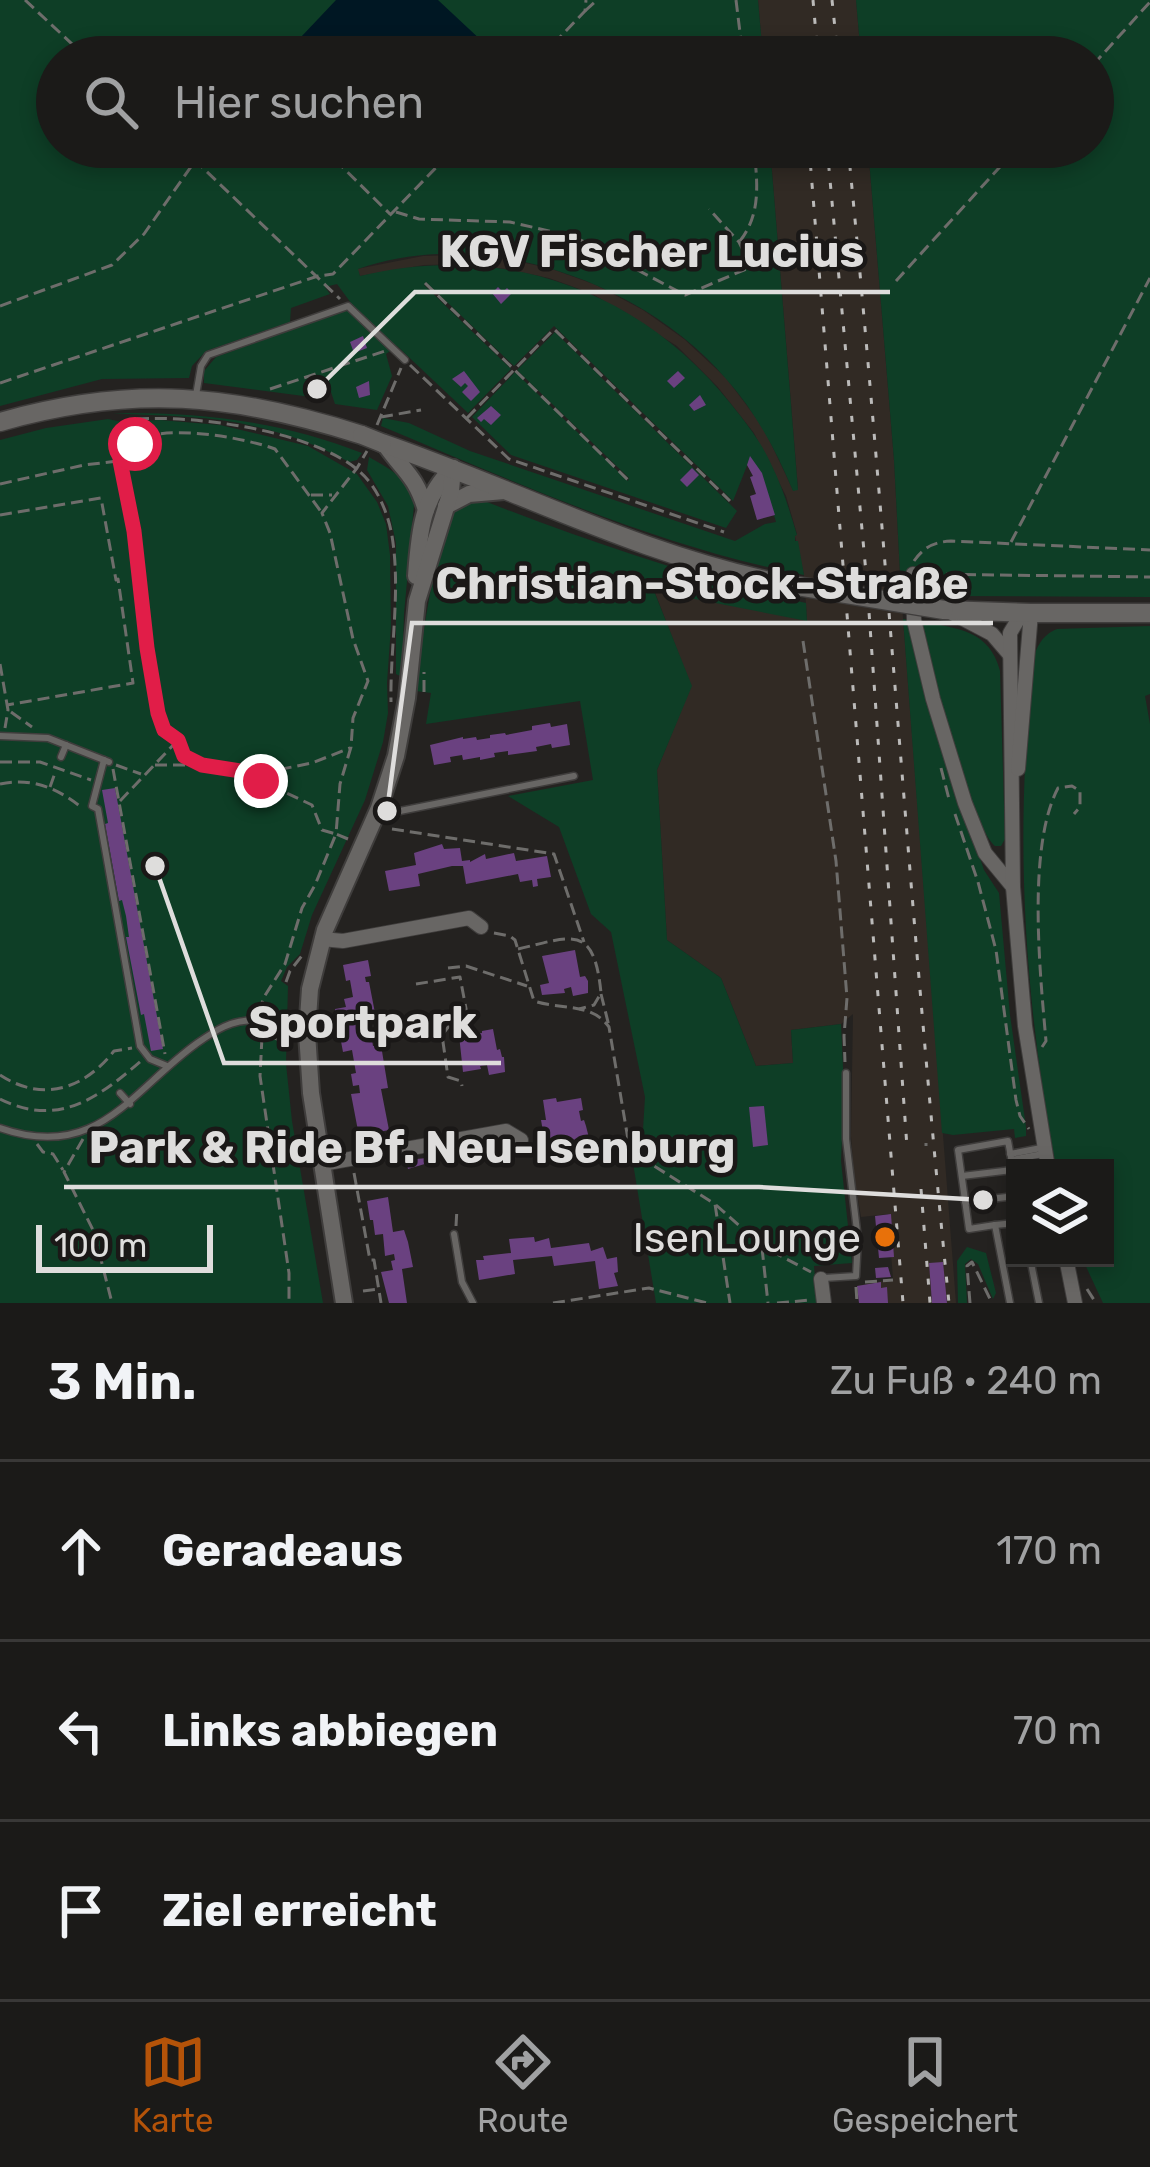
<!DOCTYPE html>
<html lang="de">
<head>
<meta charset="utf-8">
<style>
  :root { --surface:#1b1a18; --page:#282725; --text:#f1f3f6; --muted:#a0a1a2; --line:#393837; --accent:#b45309 }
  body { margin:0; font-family:Rubik,sans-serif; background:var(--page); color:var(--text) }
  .controls { position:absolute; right:36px; bottom:36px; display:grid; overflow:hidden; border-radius:0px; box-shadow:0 6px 18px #0003 }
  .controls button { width:108px; height:108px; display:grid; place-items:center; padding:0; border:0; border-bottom:3px solid var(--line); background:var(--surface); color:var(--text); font:60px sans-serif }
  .scale { position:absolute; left:36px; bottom:30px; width:177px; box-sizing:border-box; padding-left:12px; border:6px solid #dedddc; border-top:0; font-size:33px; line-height:42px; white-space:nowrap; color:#dedddc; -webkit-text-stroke:9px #1a1817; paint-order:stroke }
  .stop { position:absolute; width:36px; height:36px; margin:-27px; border:9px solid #e11d48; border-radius:50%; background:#fff }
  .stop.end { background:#e11d48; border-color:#fff; box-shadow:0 3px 12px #0008 }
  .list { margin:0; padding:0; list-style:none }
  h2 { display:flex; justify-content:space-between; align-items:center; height:156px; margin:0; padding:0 48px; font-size:51px }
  h2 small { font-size:39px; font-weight:400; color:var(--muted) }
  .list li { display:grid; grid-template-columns:78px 1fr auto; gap:36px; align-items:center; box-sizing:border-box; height:180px; padding:0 48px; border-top:3px solid var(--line) }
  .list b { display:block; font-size:45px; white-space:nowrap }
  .list em { font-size:39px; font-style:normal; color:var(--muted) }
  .icon { flex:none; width:66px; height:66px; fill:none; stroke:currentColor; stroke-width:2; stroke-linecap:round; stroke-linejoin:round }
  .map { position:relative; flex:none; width:1150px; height:1303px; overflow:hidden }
  .search { position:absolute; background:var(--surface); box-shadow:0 6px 18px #0003; left:36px; right:36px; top:36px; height:132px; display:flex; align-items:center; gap:30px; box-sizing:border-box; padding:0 42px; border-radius:66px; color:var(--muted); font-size:45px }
  .sheet { height:696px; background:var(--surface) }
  nav { display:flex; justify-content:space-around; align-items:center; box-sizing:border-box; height:168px; border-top:3px solid var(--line); background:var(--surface); font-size:33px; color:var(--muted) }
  nav a { display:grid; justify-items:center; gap:6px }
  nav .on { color:var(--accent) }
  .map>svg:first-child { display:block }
</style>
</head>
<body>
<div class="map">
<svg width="1150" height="1303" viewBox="0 0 1150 1303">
  <rect width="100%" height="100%" fill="#242220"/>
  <g fill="#312a24">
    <path d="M758 0H856L861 57H763Z"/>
    <path d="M770 147H868L894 460 901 592 956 1303H859L857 1286 893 1279 888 1214 861 1217 854 1175 851 1136 853 1014 841 1024 791 1030 793 1063 756 1066 721 978 667 940 657 770 691 686 654 590 807 620 804 575 795 536 797 534 786 496 754 433 717 386 677 346 593 294 549 278 506 269 464 264 424 265 360 276 357 269 423 256 465 255 508 259 552 269 596 285 643 310 684 339 726 378 763 427 793 490 798 489Z"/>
  </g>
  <g fill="#0e3e26">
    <path d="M0 0H758L763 57H57V147H770L798 490 793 491C776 450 756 413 727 380 643 281 482 225 358 269L360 276C503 241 640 290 731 404 747 424 762 443 772 466 783 488 790 512 797 535L795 536V541H798L804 575C656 546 520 484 381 426L383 418 409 423 470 451 735 541 765 524 776 522 762 474 750 458 733 501 554 326 514 366 426 282 424 285 511 369 468 413 397 346 386 354 392 376 377 410 335 404 331 392 311 397 204 383V371L216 357 354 307 337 284 325 287 330 294 291 308 290 322 206 351 192 366 189 378 102 379 0 406Z"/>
    <path d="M856 0H1150V597L942 596 901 592 894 460 868 147H1093V57H861Z"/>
    <path d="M555 332 737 511 726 528 511 455 472 417 515 372 628 481 629 478 517 370Z"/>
    <path d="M113 413C200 412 280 421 362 453L357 460 349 462C300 435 244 420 188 417 163 415 138 415 113 413Z"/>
    <path d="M108 419 122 422 160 420 220 425 308 446 357 474 377 502 386 524 390 555 391 626 387 683 388 713 383 742 365 800 312 915 300 954 287 967 281 981 288 986 286 1064 292 1121 323 1303H0V440L46 428Z"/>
    <path d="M369 457C392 470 408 478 414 505L404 614 402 677 396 674V543L388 506 367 470Z"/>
    <path d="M474 500 487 502C592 543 696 578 806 603L807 621 654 591 692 686 657 770 667 940 721 978 756 1066 793 1063 791 1030 841 1024 844 1089 841 1161 852 1263 814 1266 817 1303H656L631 1151 642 1146 645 1097 611 932 591 914 559 827 508 796 593 780 580 701 426 724 431 693 416 691C421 650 434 537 458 508 465 501 465 502 474 500Z"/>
    <path d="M903 619 910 620 957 790 984 870 999 893 1010 1015 1026 1127V1136L1015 1138 1014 1129 953 1135 942 1133Z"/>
    <path d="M920 621C957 629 989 629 1000 671L1005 839 1001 846H995C969 824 931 662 920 621Z"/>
    <path d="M1150 626V694L1145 696 1150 724V1303H1103L1082 1258H1105V1168H1056C1028 1019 1016 871 1028 720 1030 691 1025 641 1057 629Z"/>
    <path d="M967 1247 986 1253 996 1293 993 1299 978 1264 971 1259 965 1264 967 1303H958L957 1261Z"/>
  </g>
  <path fill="#001723" d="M336 0H438L499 57H291L301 37Z"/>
  <g fill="#6a4180">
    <path d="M498 287 503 292 507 288 512 293 501 304 492 293Z"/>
    <path d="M363 336 367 348 354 353 350 342Z"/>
    <path d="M464 371 480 392 471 401 462 392 468 386 465 383 461 387 452 379Z"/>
    <path d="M678 371 685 378 674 388 667 381Z"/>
    <path d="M369 381 370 395 359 398 356 387Z"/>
    <path d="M700 395 706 405 694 411 689 405Z"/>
    <path d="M491 406 501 415 491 425 484 419 481 422 477 418Z"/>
    <path d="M750 456 762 473 775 515 757 520 750 496 756 494 750 477 753 476 747 465Z"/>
    <path d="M692 468 699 475 687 487 680 480Z"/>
    <path d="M550 723 551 727 567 724 570 745 552 748 551 744 536 747 537 751 508 755V751L494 753 495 757 480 760V757L463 760 462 755 450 757 451 762 434 765 430 745 463 737V739L476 737 477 740 490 738V735L505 733 506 735 532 730V726Z"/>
    <path d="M115 788 163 1049 151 1051 144 1014 141 1015 126 937H129L126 916 122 900 119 901 105 824 108 823 102 790Z"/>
    <path d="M442 844 444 849 460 848 462 861 470 860V862L485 854 486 859 514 853 516 861 547 856 551 877 537 879 538 886 533 887 532 880 520 882 518 874 466 884 463 866H452L418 874 420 886 389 891 385 871 416 865 414 853Z"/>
    <path d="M575 950 580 977 585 976 588 981V993L573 996 571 987 564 989 565 993 542 995 540 985 549 983 542 956Z"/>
    <path d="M368 960 371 976 365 977 366 982H369L375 1013 368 1015 373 1046 381 1045 388 1088 381 1089 389 1130 359 1136 351 1094 360 1093 359 1085 353 1086 351 1074 356 1073 352 1050 343 1052 335 1009 346 1007 344 999 353 997 350 980 346 981 343 965Z"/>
    <path d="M493 1029 497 1050 500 1049 502 1057H504L505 1072 489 1075 487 1065 480 1066 481 1069 463 1072 459 1035 482 1033V1031Z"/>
    <path d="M556 1098 557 1102 581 1098 583 1110 579 1111 581 1121 584 1120 586 1126 589 1138 545 1143 541 1120H546L543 1100Z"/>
    <path d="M764 1106 768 1145 753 1147 749 1107Z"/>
    <path d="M427 1158 428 1163 408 1169 406 1160Z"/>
    <path d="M388 1197 393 1232 404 1230 408 1242 413 1267 402 1269 407 1303H389L381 1272 393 1270 391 1261 395 1260 394 1254 385 1256 383 1234 375 1235 373 1220H370L367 1201Z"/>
    <path d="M891 1214 894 1257 879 1258 875 1216Z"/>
    <path d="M534 1237 535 1242 549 1238 551 1248 589 1243 591 1251 603 1247 607 1259 617 1257 618 1272 614 1273 618 1286 599 1289 595 1261 554 1266 552 1256 513 1260 515 1274 479 1280 476 1260H484L483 1256 511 1253 509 1239Z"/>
    <path d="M943 1262 947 1303H932L929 1263Z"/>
    <path d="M888 1267 891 1277 876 1278 875 1268Z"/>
    <path d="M881 1282V1288L887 1287 888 1303H859L857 1286Z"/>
  </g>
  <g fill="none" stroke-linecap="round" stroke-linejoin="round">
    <g stroke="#3f3d3c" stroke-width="9">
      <g id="service">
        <path d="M196 395 201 366 208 355 348 306 405 360"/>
        <path d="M0 736 48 738 109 762"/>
        <path d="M61 757 66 745"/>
        <path d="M104 760 92 806 98 809 140 1046 150 1059 167 1066"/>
        <path d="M383 808 400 811 574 776"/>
        <path d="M120 1093 130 1104"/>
        <path d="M0 1128C97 1162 130 1092 196 1044 216 1030 230 1020 256 1020L266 1032"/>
        <path d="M1010 1154 1041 1148"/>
        <path d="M1011 1160 1043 1154"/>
        <path d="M962 1176 1012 1170"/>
        <path d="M965 1202 1015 1196"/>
        <path d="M995 1225 1015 1223"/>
        <path d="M454 1234 462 1282 473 1303"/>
        <path d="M1030 1258 1039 1303"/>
        <path d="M824 1278 856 1276 858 1239 846 1139V1073"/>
        <path d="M1010 1303 995 1225 969 1229 958 1150 1008 1141 1015 1179"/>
      </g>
    </g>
    <g stroke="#3f3d3c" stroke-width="16">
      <g id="minor">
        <path d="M913 574 914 620 933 699 965 803 985 853 1013 887"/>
        <path d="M952 613 992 634 1010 655"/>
        <path d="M1031 613 1019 618 1010 633 1013 887 1025 1026 1048 1168"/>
        <path d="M1018 769 1031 613"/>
        <path d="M322 939 343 941 469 918 481 927"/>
        <path d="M322 1164 506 1131 521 1140"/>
        <path d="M1066 1258 1075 1303"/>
        <path d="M821 1279 824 1303"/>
      </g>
    </g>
    <g stroke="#3f3d3c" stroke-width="20">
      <g id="tertiary">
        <path d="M384 443C403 471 415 474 426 510"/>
        <path d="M446 506 469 494 504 491"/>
        <path d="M416 576C419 535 421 498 453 468"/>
        <path d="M344 1303 311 1093 307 1033 310 989 325 930 379 808 396 756 407 698 417 601 451 491 453 468"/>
      </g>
    </g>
    <g stroke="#3f3d3c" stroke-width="21">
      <g id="secondary">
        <path d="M0 422C133 384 233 394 362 435"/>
        <path d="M382 443C516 489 638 554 779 583"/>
        <path d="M944 610 1031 613H1150"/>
      </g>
    </g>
    <g stroke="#6e6d6b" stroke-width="3" stroke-dasharray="12 6" stroke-linecap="butt">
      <path d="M25 0 86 57"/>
      <path d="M736 0 743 57"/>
      <path d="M585 11 597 0"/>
      <path d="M541 57 585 11 586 0"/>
      <path d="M1093 65 1150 2"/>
      <path d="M181 147 340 299"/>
      <path d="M322 147 390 214"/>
      <path d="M396 212 419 219 510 222 575 237 685 295 751 267 739 242 709 209"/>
      <path d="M740 241C762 212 757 182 754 147"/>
      <path d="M896 281 1018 147"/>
      <path d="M425 283 628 480"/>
      <path d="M0 306 112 265 144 234 195 161"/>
      <path d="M410 365 509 459 724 532"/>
      <path d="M0 383 318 276 333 274 456 147"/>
      <path d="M270 389 385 351"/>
      <path d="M381 417 421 410"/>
      <path d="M467 418 554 329 730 501"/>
      <path d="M137 419C197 415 313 431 359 471 377 486 388 513 392 536 401 591 390 647 391 702"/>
      <path d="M377 425 401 368"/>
      <path d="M0 484 84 465 118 461"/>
      <path d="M311 495H332"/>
      <path d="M0 515 101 498 116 580 118 579 133 683 7 705"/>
      <path d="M1011 542 1150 278"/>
      <path d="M914 561C924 547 934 542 951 541L1150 550"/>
      <path d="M928 574 1150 577"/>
      <path d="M803 641 836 861 847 998 844 1036 845 1062"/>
      <path d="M0 664 8 710 5 728"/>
      <path d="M424 692V672"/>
      <path d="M11 712 32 727"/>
      <path d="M178 740 163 730 157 713 134 531 120 461C129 452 136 439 149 436 180 427 245 438 275 449L322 513"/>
      <path d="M0 762H40L91 780"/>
      <path d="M116 765 141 774"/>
      <path d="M155 765H200"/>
      <path d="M941 768 949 799"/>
      <path d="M113 769 165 1054"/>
      <path d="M262 773 312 763 350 748"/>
      <path d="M0 784C31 777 57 788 81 807"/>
      <path d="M50 787 56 770"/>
      <path d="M120 801 178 740 184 756 218 769 260 774 261 781 312 805 322 830 336 834 315 885 302 908 285 964 264 997 260 1009"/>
      <path d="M955 814 978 882 996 950 1016 1100 1020 1116 1029 1129"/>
      <path d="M392 829 554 854 584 942"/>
      <path d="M348 839 336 834 340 784 351 747 353 718 368 681 353 639 330 533 322 513 357 468 367 451"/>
      <path d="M494 933 510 936 515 940 534 1001C560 1010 591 1002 609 1027L630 1151"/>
      <path d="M518 949C571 937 594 922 601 993L594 1005 579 1009"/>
      <path d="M448 968 466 966 527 986"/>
      <path d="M286 982 290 971 304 953"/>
      <path d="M416 984 460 977 468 1019 453 1021 442 1035 448 1077 461 1081 462 1086"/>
      <path d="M601 994 609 1026"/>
      <path d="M262 1037 260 1076 289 1273V1303"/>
      <path d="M272 1037 285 1042"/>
      <path d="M1042 1047 1046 1041C1040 973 1027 847 1058 788L1072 786 1080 791V807L1074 814"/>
      <path d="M0 1075C43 1103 84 1089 114 1051L132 1048"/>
      <path d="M0 1099C58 1128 98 1098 141 1061"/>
      <path d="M83 1139 64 1172 94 1232 112 1303"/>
      <path d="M926 1143V1146"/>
      <path d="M37 1144 43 1152 53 1154 63 1170"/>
      <path d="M533 1146 630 1151 715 1204 730 1303"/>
      <path d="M354 1173 370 1260H374L381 1303"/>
      <path d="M716 1205 762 1246 811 1272"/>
      <path d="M456 1226 457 1208"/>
      <path d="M762 1248 768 1303"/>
      <path d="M865 1282 893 1280"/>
      <path d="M856 1287 857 1303"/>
      <path d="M1087 1289 1096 1303"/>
      <path d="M363 1291 379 1289"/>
      <path d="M553 1303 649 1288 707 1303"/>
      <path d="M777 1303 811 1300"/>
      <path d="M970 1303 967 1266 972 1262 992 1303"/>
    </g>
    <use href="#service" stroke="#686664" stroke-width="6"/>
    <use href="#minor" stroke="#686664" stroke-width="14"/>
    <use href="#tertiary" stroke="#686664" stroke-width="16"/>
    <use href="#secondary" stroke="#686664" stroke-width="18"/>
    <g stroke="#bbbab9" stroke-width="3" stroke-dasharray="6 12" stroke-linecap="butt">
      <path d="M813 0 818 57"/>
      <path d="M832 0 838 57"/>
      <path d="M809 147 903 1303"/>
      <path d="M827 147 867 584 907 1147"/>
      <path d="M848 147C886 532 910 918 949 1303"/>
      <path d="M921 1189 930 1303"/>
    </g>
    <g stroke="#3f3d3c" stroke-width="21" stroke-linecap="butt">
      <g id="secondary-bridge">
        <path d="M362 435 382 443"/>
        <path d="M779 583 944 610"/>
      </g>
    </g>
    <use href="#secondary-bridge" stroke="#686664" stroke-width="18"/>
  </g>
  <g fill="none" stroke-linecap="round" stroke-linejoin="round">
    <path stroke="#e11d48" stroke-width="15" d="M135 444 120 461 134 531 147 648 158 713 164 730 178 740 184 756 202 765 260 774 261 781"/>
  </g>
  <circle fill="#e8710a" stroke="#1a1817" stroke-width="4.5" cx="885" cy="1237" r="12"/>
  <g text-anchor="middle" stroke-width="9" stroke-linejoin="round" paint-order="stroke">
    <g font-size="42" fill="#dedddc" stroke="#1a1817" text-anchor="end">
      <text x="861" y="1252">IsenLounge</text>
    </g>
  </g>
  <path fill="none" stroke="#dedddc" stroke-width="4.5" d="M317 389L415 292H890M387 811L412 623H993M155 866L224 1063H501M983 1200L759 1187H64"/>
  <g fill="#dedddc" stroke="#1a1817" stroke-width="4.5">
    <circle cx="317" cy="389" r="12"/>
    <circle cx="387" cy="811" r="12"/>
    <circle cx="155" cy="866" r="12"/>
    <circle cx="983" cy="1200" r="12"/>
  </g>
  <g font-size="45" text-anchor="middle" font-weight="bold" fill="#dedddc" stroke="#1a1817" stroke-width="9" stroke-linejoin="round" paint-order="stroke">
    <text x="652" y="267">KGV Fischer Lucius</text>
    <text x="702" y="599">Christian-Stock-Straße</text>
    <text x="363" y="1038">Sportpark</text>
    <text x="412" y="1163">Park &amp; Ride Bf. Neu-Isenburg</text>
  </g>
</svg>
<div class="controls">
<button><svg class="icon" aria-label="layers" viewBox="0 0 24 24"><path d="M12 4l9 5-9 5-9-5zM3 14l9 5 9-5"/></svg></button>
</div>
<div class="scale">100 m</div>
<div class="stop" style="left:135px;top:444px"></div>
<div class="stop end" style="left:261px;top:781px"></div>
<div class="search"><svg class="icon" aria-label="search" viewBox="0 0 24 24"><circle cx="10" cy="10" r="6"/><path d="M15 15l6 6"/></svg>Hier suchen</div>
</div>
<section class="sheet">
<h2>3 Min.<small>Zu Fuß · 240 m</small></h2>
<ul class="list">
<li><svg class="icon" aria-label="ahead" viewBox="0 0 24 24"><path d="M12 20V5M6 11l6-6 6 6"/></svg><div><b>Geradeaus</b></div><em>170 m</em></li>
<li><svg class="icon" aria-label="left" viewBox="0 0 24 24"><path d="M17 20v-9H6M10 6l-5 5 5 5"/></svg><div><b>Links abbiegen</b></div><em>70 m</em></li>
<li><svg class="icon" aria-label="arrive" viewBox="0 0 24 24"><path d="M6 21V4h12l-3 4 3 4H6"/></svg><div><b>Ziel erreicht</b></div></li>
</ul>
</section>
<nav>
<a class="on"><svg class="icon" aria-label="map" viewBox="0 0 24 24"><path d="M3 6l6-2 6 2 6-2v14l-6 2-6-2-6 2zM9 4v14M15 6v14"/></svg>Karte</a>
<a><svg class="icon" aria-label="directions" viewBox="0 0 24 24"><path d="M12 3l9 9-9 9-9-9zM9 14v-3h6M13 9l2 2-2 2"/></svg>Route</a>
<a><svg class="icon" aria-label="saved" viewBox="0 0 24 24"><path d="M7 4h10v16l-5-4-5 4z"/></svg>Gespeichert</a>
</nav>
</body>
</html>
